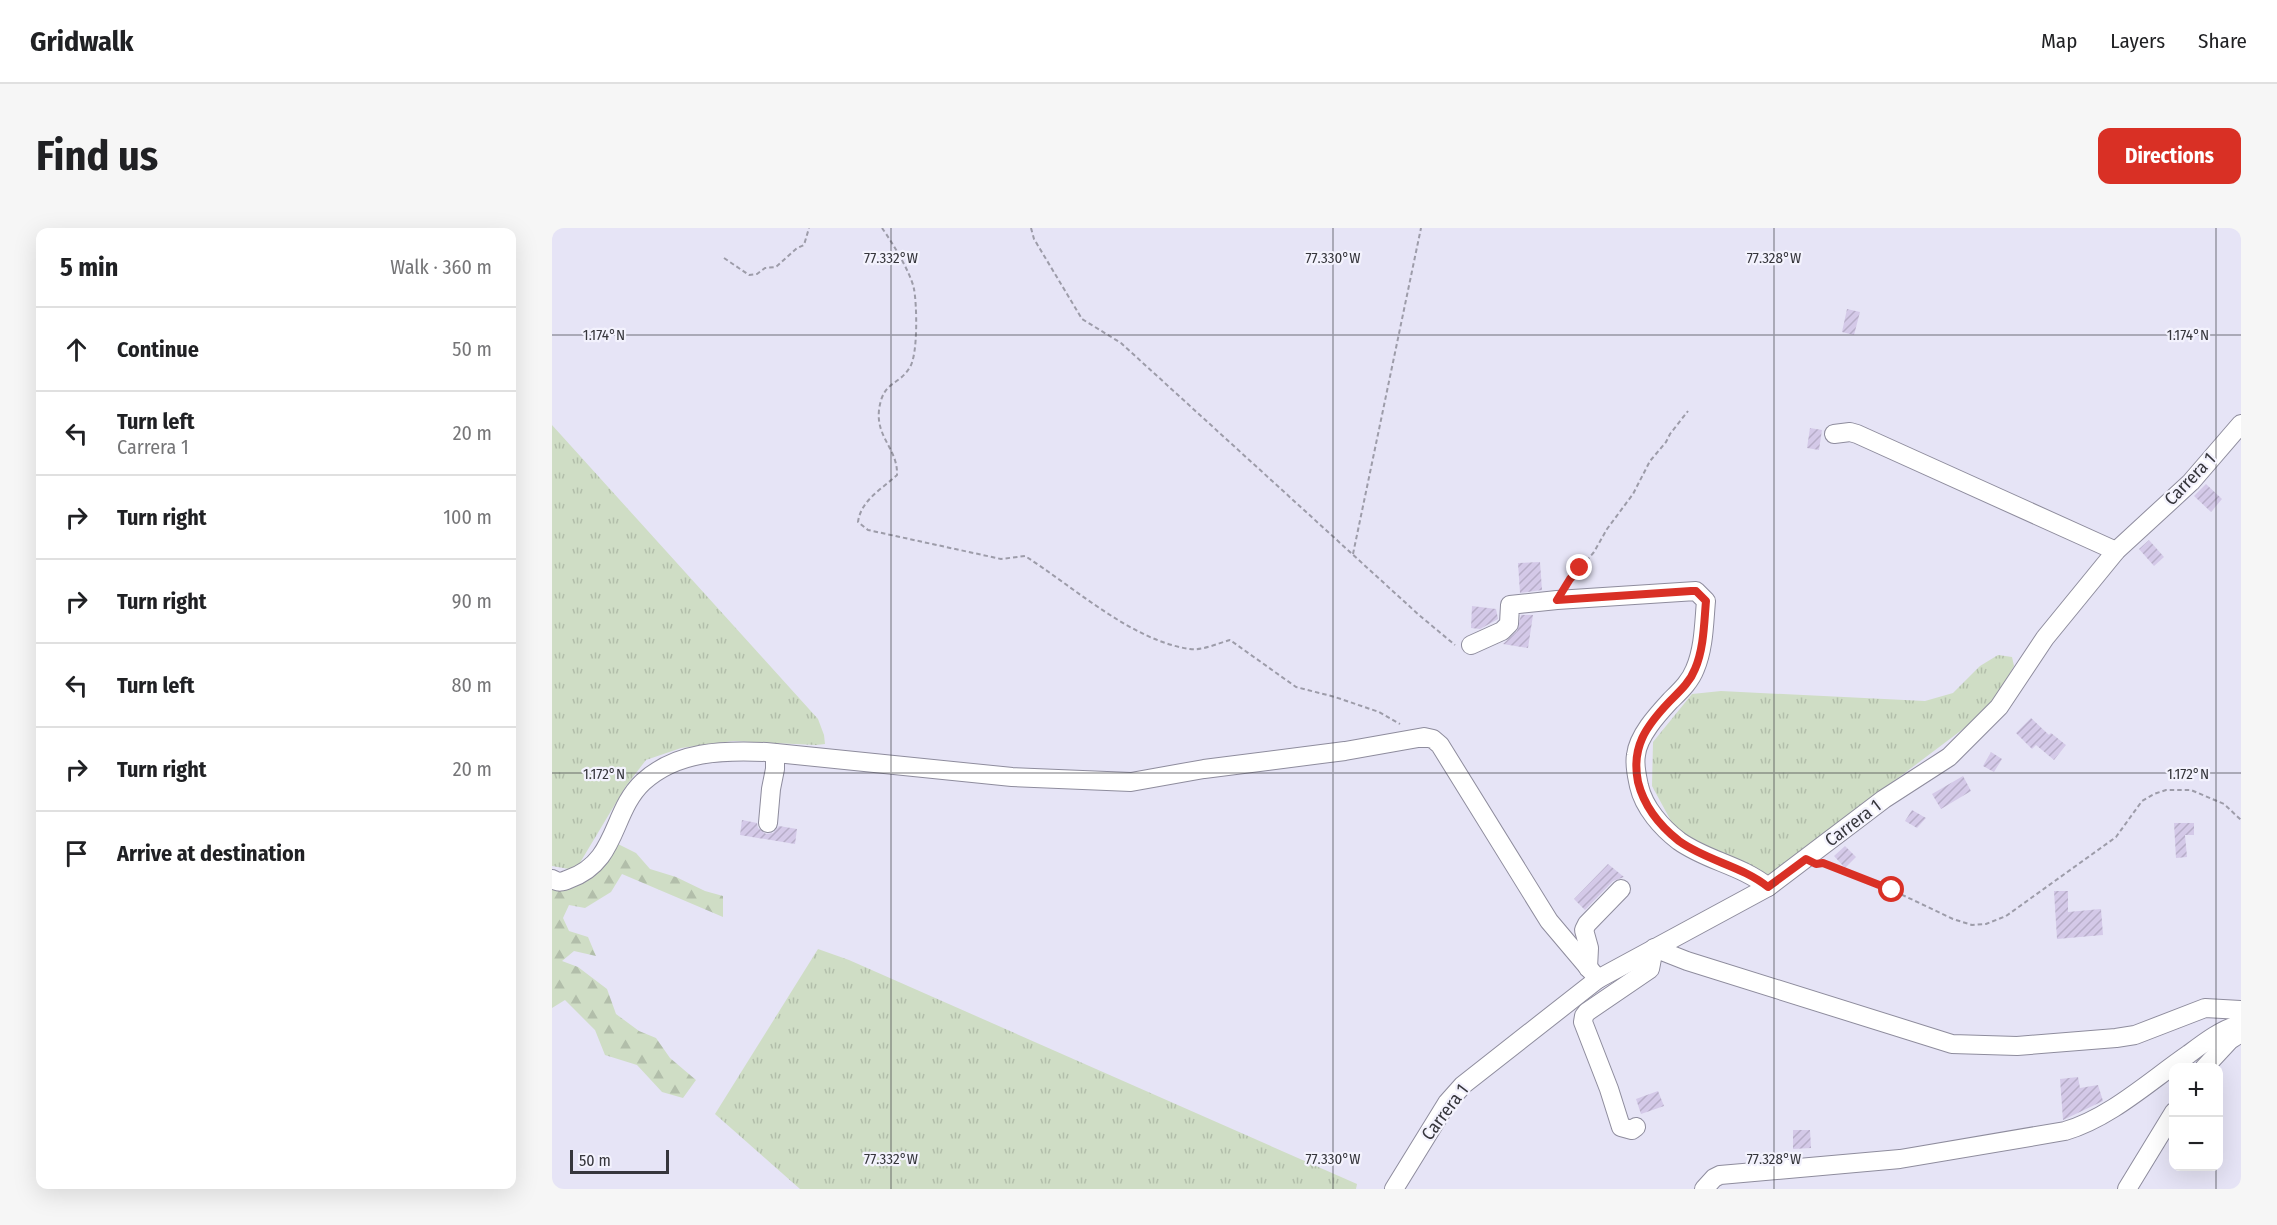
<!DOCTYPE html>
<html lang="en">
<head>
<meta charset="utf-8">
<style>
  :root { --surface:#fff; --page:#f6f6f6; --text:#202124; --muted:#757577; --line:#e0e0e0; --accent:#d93025 }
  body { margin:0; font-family:"Fira Sans Condensed",sans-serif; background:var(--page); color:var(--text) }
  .controls { position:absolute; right:18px; bottom:18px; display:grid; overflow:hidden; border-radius:12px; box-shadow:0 6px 24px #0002 }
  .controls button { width:54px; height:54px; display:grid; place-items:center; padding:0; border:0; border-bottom:2px solid var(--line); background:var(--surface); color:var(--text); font:30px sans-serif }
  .scale { position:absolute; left:18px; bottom:15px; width:99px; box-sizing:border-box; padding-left:6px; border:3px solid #36363c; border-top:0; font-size:16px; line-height:21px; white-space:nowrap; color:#36363c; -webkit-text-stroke:4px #f3f2fd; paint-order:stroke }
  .stop { position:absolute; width:18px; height:18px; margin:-14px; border:4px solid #d93025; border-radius:50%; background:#fff }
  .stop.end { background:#d93025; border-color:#fff; box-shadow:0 2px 6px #0008 }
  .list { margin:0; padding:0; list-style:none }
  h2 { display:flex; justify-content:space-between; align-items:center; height:78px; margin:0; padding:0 24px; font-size:26px }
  h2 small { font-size:20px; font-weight:400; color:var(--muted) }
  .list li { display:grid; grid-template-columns:39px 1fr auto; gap:18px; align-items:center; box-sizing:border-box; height:84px; padding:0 24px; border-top:2px solid var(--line) }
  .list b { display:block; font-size:22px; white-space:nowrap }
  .list p { margin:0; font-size:20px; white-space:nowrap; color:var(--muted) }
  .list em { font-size:20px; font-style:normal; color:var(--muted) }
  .icon { flex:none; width:33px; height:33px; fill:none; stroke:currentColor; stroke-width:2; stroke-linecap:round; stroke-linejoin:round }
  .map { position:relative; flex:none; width:1689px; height:961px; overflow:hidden; border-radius:12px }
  header { display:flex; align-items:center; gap:36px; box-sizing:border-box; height:84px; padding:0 30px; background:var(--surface); border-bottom:2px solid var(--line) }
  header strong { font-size:28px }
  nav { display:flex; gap:33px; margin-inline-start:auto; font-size:21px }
  .intro { display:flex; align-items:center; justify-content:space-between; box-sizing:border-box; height:144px; padding:0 36px }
  h1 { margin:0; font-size:42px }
  .button { padding:15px 27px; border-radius:12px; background:var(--accent); color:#fff; font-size:21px; font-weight:700 }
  main { display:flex; gap:36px; padding:0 36px }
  aside { flex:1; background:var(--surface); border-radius:12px; box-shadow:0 6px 24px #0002 }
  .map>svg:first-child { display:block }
</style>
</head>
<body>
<header>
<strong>Gridwalk</strong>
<nav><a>Map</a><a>Layers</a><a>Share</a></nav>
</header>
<div class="intro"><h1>Find us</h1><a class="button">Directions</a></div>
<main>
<aside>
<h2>5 min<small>Walk · 360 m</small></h2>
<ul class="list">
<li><svg class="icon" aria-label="ahead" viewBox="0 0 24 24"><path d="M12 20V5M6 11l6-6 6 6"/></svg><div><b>Continue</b></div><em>50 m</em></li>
<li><svg class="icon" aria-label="left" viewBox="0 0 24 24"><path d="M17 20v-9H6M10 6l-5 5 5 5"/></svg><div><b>Turn left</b><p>Carrera 1</p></div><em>20 m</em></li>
<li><svg class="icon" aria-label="right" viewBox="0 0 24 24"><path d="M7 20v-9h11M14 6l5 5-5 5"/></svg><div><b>Turn right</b></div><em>100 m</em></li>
<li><svg class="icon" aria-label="right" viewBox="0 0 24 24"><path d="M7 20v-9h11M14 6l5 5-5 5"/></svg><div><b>Turn right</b></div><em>90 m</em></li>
<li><svg class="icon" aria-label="left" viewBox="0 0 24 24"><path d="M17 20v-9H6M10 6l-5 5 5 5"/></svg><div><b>Turn left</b></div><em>80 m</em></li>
<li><svg class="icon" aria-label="right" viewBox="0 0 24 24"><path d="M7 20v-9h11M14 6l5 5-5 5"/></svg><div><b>Turn right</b></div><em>20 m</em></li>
<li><svg class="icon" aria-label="arrive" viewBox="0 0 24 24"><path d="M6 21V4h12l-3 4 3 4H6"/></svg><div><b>Arrive at destination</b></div></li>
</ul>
</aside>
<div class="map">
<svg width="1689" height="961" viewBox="0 0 1689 961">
  <defs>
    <pattern id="grass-tufts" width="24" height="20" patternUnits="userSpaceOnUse" patternTransform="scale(1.5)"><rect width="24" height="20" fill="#cfddc5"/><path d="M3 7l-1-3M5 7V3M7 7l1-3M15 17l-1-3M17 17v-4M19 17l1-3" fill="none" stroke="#b2beaa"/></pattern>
    <pattern id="forest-firs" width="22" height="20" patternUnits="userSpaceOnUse" patternTransform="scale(1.5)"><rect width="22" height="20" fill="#cfddc5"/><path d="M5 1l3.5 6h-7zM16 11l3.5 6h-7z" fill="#b2beaa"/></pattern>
    <pattern id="building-hatch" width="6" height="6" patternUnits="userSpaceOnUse" patternTransform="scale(1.5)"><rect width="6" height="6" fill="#d4c9e8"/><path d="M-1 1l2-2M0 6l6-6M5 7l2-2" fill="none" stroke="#b7adc8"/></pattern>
  </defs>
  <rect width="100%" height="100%" fill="#e6e4f6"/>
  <g fill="url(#grass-tufts)">
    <path d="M0 197 266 491 272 507 273 516 264 517 181 513 129 520 94 532 74 558 26 638 17 641 0 638Z"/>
    <path d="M1446 427 1460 429 1462 438 1447 464 1427 489 1216 648 1168 629 1125 604 1100 558 1101 514 1140 466 1169 463 1373 473 1401 465 1428 438Z"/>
    <path d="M266 721 297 732 805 956 804 961H248L163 886Z"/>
  </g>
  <path fill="url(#forest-firs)" d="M66 616 84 625 98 641 124 649 153 663 171 668V689L70 646 59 664 33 680 17 677 11 690 17 703 36 709 44 728 22 723 10 733 26 739 55 761 64 786 87 803 104 810 118 830 144 852 131 870 110 864 85 837 53 827 43 802 13 772 0 780V659L54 632Z"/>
  <g fill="url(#building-hatch)">
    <path d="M1295 81 1308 84 1302 107 1290 104Z"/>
    <path d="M1258 200 1270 202 1267 222 1255 220Z"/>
    <path d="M1654 256 1670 271 1659 284 1642 268Z"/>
    <path d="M1597 312 1612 329 1602 338 1587 321Z"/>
    <path d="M988 334 990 362 968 365 966 335Z"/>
    <path d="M920 378 944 381 946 391 928 401 919 400Z"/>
    <path d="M969 387H981L976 420 951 416 965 403Z"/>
    <path d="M1479 490 1497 507 1499 505 1514 517 1502 532 1484 517 1480 521 1464 505Z"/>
    <path d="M1439 524 1450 531 1442 544 1431 538Z"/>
    <path d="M1411 548 1419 563 1389 581 1380 566Z"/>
    <path d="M1360 582 1374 590 1365 600 1353 593Z"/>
    <path d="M190 592 205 595 206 600 214 606 221 605 227 598 245 601 243 616 188 607Z"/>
    <path d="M1622 595H1642V607H1633L1635 629 1624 630Z"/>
    <path d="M1293 618 1304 629 1293 640 1282 628Z"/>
    <path d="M1056 636 1072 649 1061 653 1033 682 1022 671Z"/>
    <path d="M1502 663H1516V684L1549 681 1551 707 1505 711Z"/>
    <path d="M1526 849 1528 860 1546 857 1551 873 1511 892 1508 851Z"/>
    <path d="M1106 863 1112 878 1089 886 1084 871Z"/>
    <path d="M1241 902H1258L1259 920 1241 921Z"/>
  </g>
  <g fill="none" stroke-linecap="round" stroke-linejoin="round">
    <g stroke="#8e8c9d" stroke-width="20">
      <g id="minor">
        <path d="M1282 206 1298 204 1305 206 1564 323"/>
        <path d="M919 417 950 403 957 396 958 377 1005 372 1144 363 1154 373C1152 395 1152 420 1143 441 1138 454 1128 463 1118 473 1105 487 1086 508 1084 527 1082 537 1085 548 1087 558 1092 580 1110 600 1127 613 1155 633 1189 637 1216 659"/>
        <path d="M216 595 219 561 223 541V525"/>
        <path d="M0 651C7 655 10 654 17 651 66 634 59 584 91 554 125 523 171 522 214 524L460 549 579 554 652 541 793 523 872 509 881 511 888 517 997 693 1046 751"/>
        <path d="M1036 740 1037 720 1032 702 1035 696 1069 661"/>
        <path d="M1652 840 1678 812 1689 805"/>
        <path d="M1084 899 1080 902 1069 899 1057 861 1031 794 1032 788 1035 784 1098 741 1102 720 1135 733 1400 816 1465 818 1564 810 1583 807 1653 780 1689 782"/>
        <path d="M842 961 895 875 911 857 1046 751 1216 659 1332 571 1397 529 1447 479 1493 410 1564 323 1639 254 1689 196"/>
        <path d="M1152 961 1162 950 1168 947 1348 931 1513 903C1558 890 1599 852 1637 826 1653 814 1670 801 1689 796"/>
        <path d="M1575 961 1622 884"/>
      </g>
    </g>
    <g stroke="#9d9ca9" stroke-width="2" stroke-dasharray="4.5 3" stroke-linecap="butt">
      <path d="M330 0C340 14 359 45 362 61 365 77 366 126 358 139 346 159 331 152 327 182 324 210 346 221 345 247 330 261 309 272 306 294L316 302 449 331 473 328C522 359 580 413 638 421 649 423 667 415 678 412L744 459 783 469 827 484 848 496"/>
      <path d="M479 0 482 11 530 91 569 115 867 387 903 417"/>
      <path d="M172 30 197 47 205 46 213 40 224 39 245 20 252 17 257 0"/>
      <path d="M801 326 869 0"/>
      <path d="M1015 356 1042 324 1055 301 1081 266 1098 233 1114 214 1118 206 1136 183"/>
      <path d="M1273 636 1340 662 1401 691 1420 697 1434 696 1454 688 1564 609 1590 573 1602 566 1614 562H1639L1672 576 1689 592"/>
    </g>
    <use href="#minor" stroke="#fff" stroke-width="18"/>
  </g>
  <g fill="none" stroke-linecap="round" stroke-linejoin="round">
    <path stroke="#d93025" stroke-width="8" d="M1028 340 1018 351 1005 372 1139 363H1144L1154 373C1152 395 1152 420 1143 441 1138 454 1128 463 1118 473 1094 498 1079 519 1086 554 1092 578 1108 598 1127 613 1155 633 1190 638 1216 659L1254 631 1264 636 1271 635 1340 662"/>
  </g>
  <path fill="none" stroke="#36363c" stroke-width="1.5" stroke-opacity="0.45" d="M339 0V961M781 0V961M1222 0V961M1664 0V840M0 107H1689M0 545H1689M1664 938V961"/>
  <g text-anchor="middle" stroke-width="4.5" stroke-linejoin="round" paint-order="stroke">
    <g font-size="18" fill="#36363c" stroke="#f3f2fd">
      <text transform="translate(1638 251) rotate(-46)" y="6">Carrera 1</text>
      <text transform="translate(1301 595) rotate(-37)" y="6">Carrera 1</text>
      <text transform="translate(893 884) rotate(-53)" y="6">Carrera 1</text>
    </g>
  </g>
  <g font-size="15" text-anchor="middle" fill="#36363c" stroke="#f3f2fd" stroke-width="4.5" stroke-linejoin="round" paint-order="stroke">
    <text x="339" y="35">77.332°W</text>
    <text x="781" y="35">77.330°W</text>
    <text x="1222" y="35">77.328°W</text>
    <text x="52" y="112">1.174°N</text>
    <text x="1636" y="112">1.174°N</text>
    <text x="52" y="551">1.172°N</text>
    <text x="1636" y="551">1.172°N</text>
    <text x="339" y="936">77.332°W</text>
    <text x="781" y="936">77.330°W</text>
    <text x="1222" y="936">77.328°W</text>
  </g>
</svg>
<div class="controls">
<button>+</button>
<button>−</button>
</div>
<div class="scale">50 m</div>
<div class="stop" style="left:1340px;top:662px"></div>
<div class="stop end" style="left:1028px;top:340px"></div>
</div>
</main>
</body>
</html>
